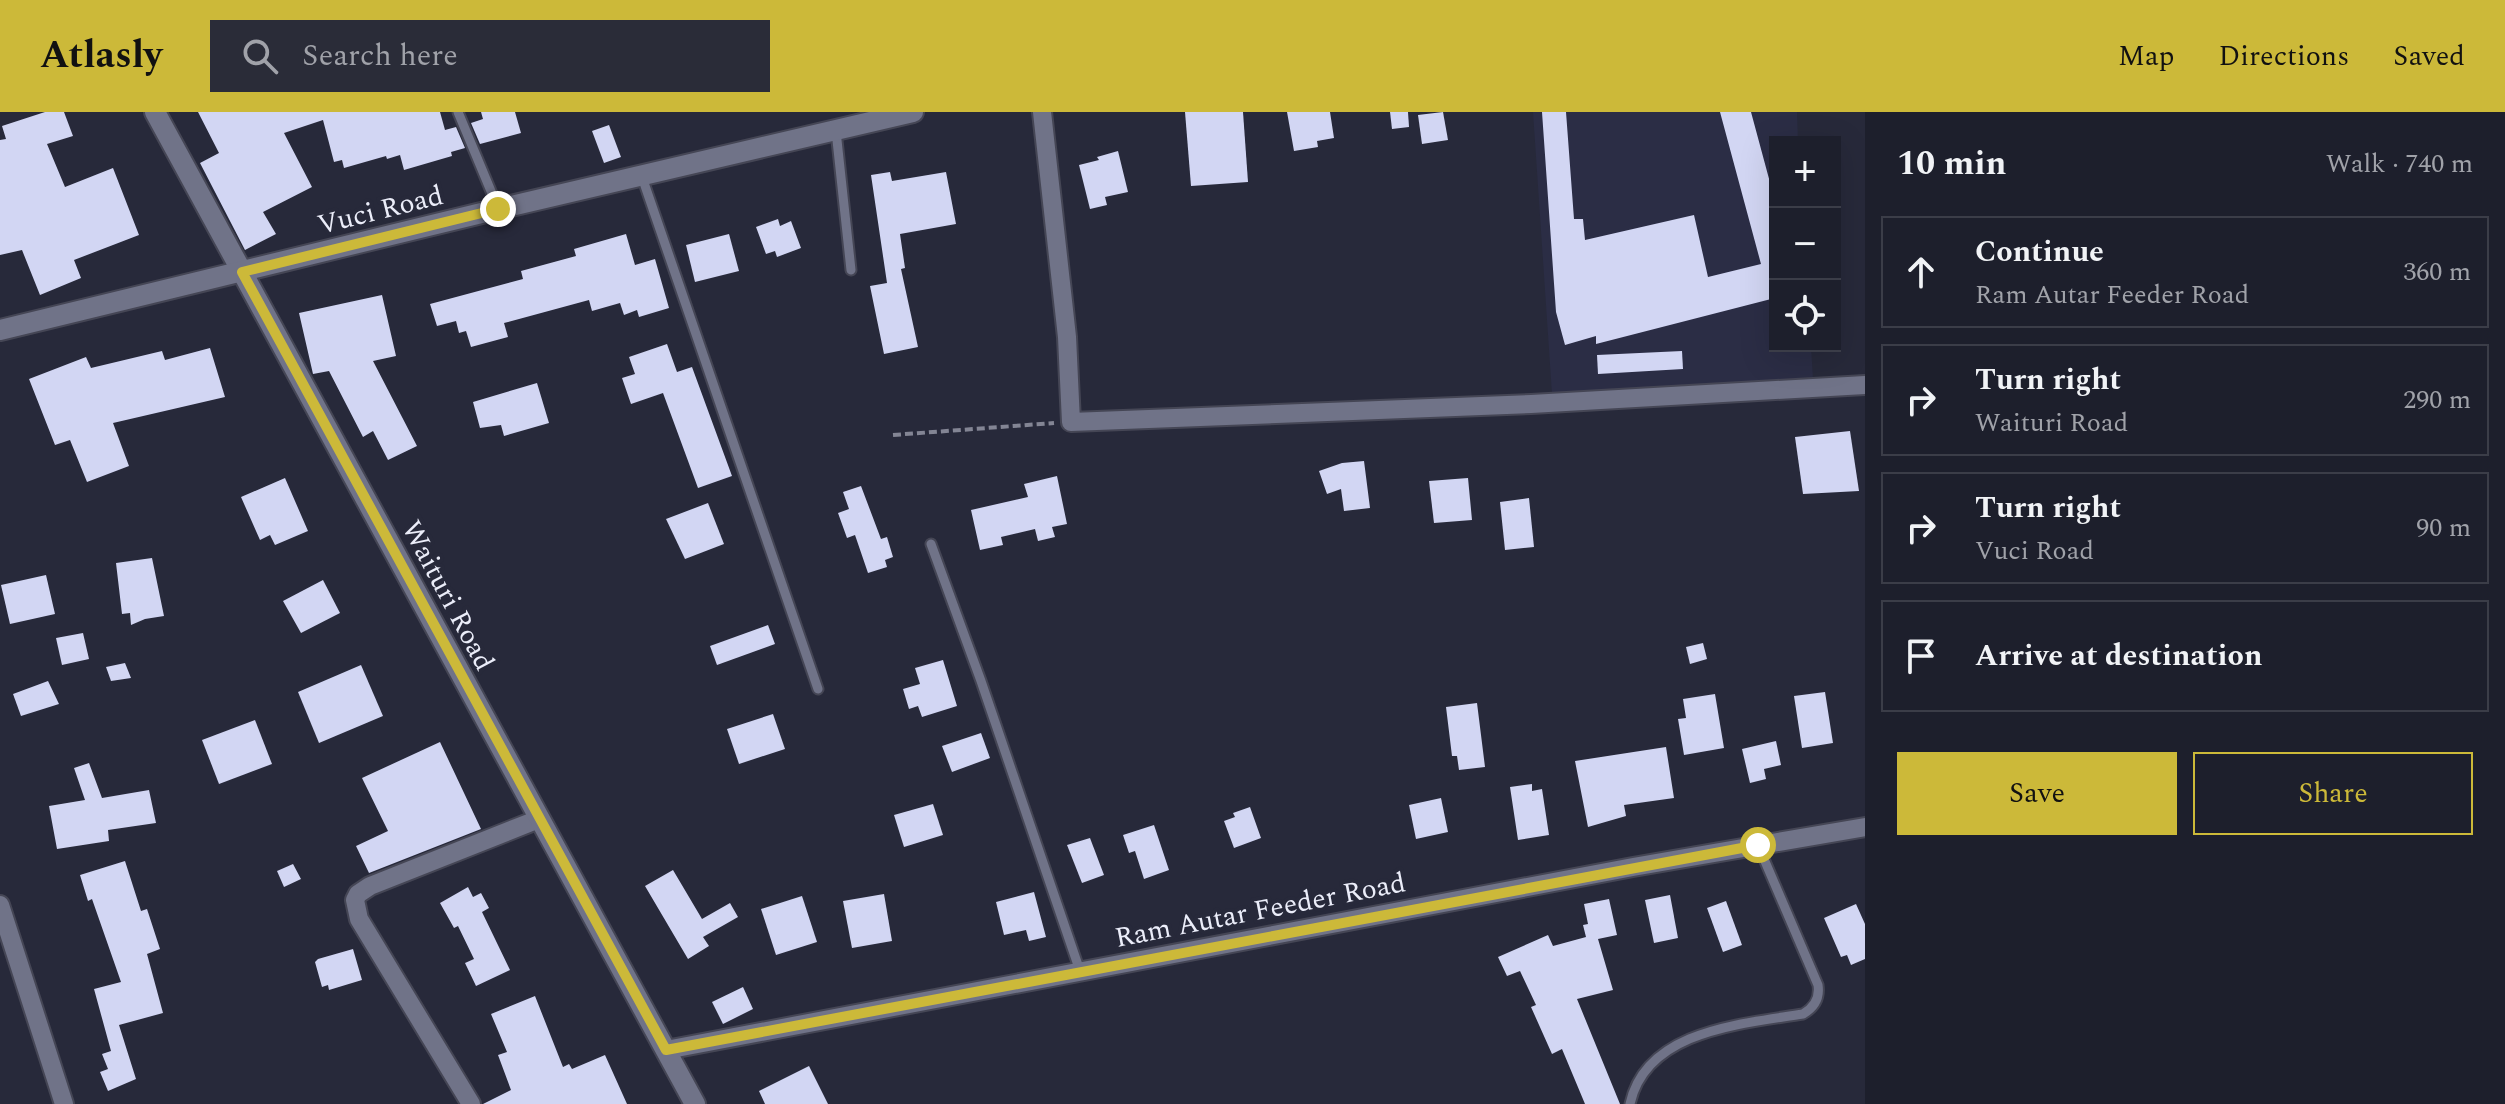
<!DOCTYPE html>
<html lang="en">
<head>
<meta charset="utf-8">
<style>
  :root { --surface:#1d1f2c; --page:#2a2c38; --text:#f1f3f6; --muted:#a0a2a9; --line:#3b3d48; --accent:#ccb939 }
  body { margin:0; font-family:Spectral,serif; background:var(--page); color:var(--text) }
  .controls { position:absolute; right:24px; top:24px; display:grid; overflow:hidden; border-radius:0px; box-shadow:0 8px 32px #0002 }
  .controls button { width:72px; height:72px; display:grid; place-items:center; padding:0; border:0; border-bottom:2px solid var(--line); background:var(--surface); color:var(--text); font:40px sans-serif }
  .stop { position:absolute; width:24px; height:24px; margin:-18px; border:6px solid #ccb939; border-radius:50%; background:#fff }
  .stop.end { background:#ccb939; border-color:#fff; box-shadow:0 2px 8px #0008 }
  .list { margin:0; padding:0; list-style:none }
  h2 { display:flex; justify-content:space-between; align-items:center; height:104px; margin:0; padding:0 32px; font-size:34px }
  h2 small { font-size:26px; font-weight:400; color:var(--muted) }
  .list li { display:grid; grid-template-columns:52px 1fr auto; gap:24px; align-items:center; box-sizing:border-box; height:112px; margin:0 16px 16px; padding:0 16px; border:2px solid var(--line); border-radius:0px }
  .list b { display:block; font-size:30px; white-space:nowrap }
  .list p { margin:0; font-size:26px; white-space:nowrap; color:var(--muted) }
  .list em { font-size:26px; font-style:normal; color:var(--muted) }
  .actions { display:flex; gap:16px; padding:24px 32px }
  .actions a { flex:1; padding:18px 0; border:2px solid var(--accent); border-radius:0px; text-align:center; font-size:28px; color:var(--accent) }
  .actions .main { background:var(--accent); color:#111 }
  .icon { flex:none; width:44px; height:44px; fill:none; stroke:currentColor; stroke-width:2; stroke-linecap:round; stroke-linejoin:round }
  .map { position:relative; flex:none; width:1865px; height:992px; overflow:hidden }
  header { display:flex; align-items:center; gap:48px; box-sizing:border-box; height:112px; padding:0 40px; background:var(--accent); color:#111 }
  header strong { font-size:38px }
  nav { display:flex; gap:44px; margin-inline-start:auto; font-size:28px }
  .search { width:560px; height:72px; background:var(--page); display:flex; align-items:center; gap:20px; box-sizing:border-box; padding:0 28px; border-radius:0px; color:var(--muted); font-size:30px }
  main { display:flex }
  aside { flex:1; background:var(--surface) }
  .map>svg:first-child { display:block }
</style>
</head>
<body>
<header>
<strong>Atlasly</strong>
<div class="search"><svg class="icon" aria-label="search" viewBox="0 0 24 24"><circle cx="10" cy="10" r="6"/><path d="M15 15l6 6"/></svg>Search here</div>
<nav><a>Map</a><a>Directions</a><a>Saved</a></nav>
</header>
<main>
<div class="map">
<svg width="1865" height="992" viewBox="0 0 1865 992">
  <rect width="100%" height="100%" fill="#27293a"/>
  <path fill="#2b2d45" d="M1533 0H1797L1798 30H1775V234H1811L1813 267 1552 282Z"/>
  <g fill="#d2d6f3">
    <path d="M45 0H64L73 24 47 32 65 75 113 56 139 123 74 148 81 166 40 183 22 138 0 143V28L6 27 2 14Z"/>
    <path d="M198 0H440L445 18 456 15 465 36 451 40 452 44 404 58 400 43 387 47 386 44 344 56 342 48 334 50 323 8 284 21 312 75 263 100 276 122 245 138 200 51 219 41Z"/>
    <path d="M481 0H515L521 21 480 32 471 11 483 7Z"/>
    <path d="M1185 0H1243L1248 70 1191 74Z"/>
    <path d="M1287 0H1330L1334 26 1317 29 1318 35 1294 39Z"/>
    <path d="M1390 0H1408L1409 15 1392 17Z"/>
    <path d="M1443 0 1448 28 1422 32 1418 3Z"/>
    <path d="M1542 0H1566L1574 107H1583L1585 128 1694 103 1708 165 1761 152 1720 0H1751L1775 89V186L1596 232V224L1565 233 1556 200Z"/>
    <path d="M609 13 621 45 604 51 592 19Z"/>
    <path d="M1118 39 1128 80 1105 85 1107 93 1090 97 1079 53 1099 48 1097 45Z"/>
    <path d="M890 60 892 69 946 60 956 112 900 122 905 156 901 157 918 235 884 242 870 174 887 171 871 63Z"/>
    <path d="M778 107 780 114 791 109 801 136 777 145 775 139 766 142 756 115Z"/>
    <path d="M626 122 635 153 655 147 669 196 639 205 637 198 624 203 620 191 592 199 589 188 504 211 508 225 471 235 466 219 459 221 456 209 437 214 430 192 523 167 521 159 576 144 574 137Z"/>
    <path d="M729 122 739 159 695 170 686 133Z"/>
    <path d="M382 183 396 244 373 249 417 334 388 348 373 319 363 325 329 259 313 262 299 201Z"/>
    <path d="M667 232 677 260 692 255 732 364 698 376 663 281 631 292 622 266 635 262 629 245Z"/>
    <path d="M210 236 225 285 113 311 129 354 87 370 70 328 55 333 29 267 86 245 91 256 162 239 165 248Z"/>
    <path d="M1682 239 1683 257 1598 262 1597 243Z"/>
    <path d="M537 271 549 311 504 324 501 313 480 316 473 290Z"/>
    <path d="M1850 319 1859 379 1803 382 1795 325Z"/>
    <path d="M1364 349 1370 396 1344 399 1341 377 1327 382 1319 359 1342 351Z"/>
    <path d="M1057 364 1067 412 1052 415 1055 425 1038 429 1035 417 1001 425 1003 433 980 438 971 398 1028 385 1024 372Z"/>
    <path d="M285 366 308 419 275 433 270 423 260 428 241 385Z"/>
    <path d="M1468 366 1472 408 1434 411 1429 369Z"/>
    <path d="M861 374 881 427 887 425 893 445 885 448 887 455 868 461 855 423 847 426 838 401 849 397 843 380Z"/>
    <path d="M1529 386 1534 435 1505 438 1500 390Z"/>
    <path d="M708 391 724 432 685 447 666 407Z"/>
    <path d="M152 446 164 504 145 507 131 513 130 501 122 502 116 451Z"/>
    <path d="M46 463 55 502 10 512 1 473Z"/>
    <path d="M323 468 340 501 301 521 283 489Z"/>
    <path d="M768 513 775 532 717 553 710 534Z"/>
    <path d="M83 521 89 547 62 553 56 526Z"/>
    <path d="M1703 531 1707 547 1690 552 1686 535Z"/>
    <path d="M943 548 957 594 922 605 918 594 909 597 903 577 920 572 915 556Z"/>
    <path d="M125 551 131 566 111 569 106 555Z"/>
    <path d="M361 553 383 604 319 631 298 580Z"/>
    <path d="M48 569 59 592 21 604 13 582Z"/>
    <path d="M1825 580 1833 631 1802 636 1794 584Z"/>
    <path d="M1715 582 1724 636 1684 643 1678 607 1686 606 1683 587Z"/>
    <path d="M1477 591 1485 655 1459 658 1457 644H1452L1446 595Z"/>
    <path d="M773 602 785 637 739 652 727 617Z"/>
    <path d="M255 608 272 652 219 672 202 628Z"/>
    <path d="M981 621 990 646 952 660 942 634Z"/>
    <path d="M1776 629 1781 653 1764 657 1766 667 1750 671 1742 637Z"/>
    <path d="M440 630 481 717 369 761 356 734 388 719 362 666Z"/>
    <path d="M1666 635 1674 686 1624 693 1626 704 1588 715 1575 649Z"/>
    <path d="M89 651 102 686 149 678 156 711 108 718 109 729 57 737 49 694 85 688 74 656Z"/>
    <path d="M1532 672V679L1542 677 1549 723 1518 728 1510 675Z"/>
    <path d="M1441 686 1448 720 1416 727 1409 693Z"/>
    <path d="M933 692 943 723 904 735 894 703Z"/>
    <path d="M1250 695 1261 726 1234 736 1224 709 1235 705 1233 701Z"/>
    <path d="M1154 713 1169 758 1144 767 1135 739 1129 741 1123 723Z"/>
    <path d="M1090 726 1104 763 1082 771 1067 733Z"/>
    <path d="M125 749 141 799 147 797 160 837 147 842 163 901 119 913 136 967 108 979 100 960 108 957 102 942 111 939 94 877 121 870 92 787 88 789 80 763Z"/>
    <path d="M293 752 301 767 284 775 277 759Z"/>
    <path d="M673 758 702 807 730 791 738 805 703 825 709 834 688 847 645 774Z"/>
    <path d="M468 775 473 785 481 781 489 796 482 800 510 858 476 874 465 851 474 847 458 814 454 816 440 791Z"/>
    <path d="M1034 780 1046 825 1029 829 1026 818 1004 823 996 790Z"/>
    <path d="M884 782 892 829 852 836 843 789Z"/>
    <path d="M1670 783 1678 826 1654 831 1645 788Z"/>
    <path d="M802 784 817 830 776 843 761 797Z"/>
    <path d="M1609 787 1617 823 1598 827 1613 878 1577 887 1620 992H1585L1562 937 1552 942 1531 895 1536 893 1520 859 1507 864 1498 845 1548 823 1553 834 1586 825 1583 813 1588 812 1584 792Z"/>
    <path d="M1726 789 1742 833 1723 840 1707 796Z"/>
    <path d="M1856 792 1865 812V847L1851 853 1847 843 1841 845 1824 806Z"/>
    <path d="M353 837 362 868 329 878 328 873 322 875 315 850 318 847Z"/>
    <path d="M743 875 753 897 723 912 712 890Z"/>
    <path d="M535 884 563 955 569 952 572 957 605 943 627 992H483L511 978 498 943 507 940 491 902Z"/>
    <path d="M809 954 828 992H765L759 979Z"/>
  </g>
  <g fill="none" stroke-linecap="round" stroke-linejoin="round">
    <g stroke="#454655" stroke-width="13">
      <g id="lane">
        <path d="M458 0 498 96"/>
        <path d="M836 19 851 158"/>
        <path d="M642 65 818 577"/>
        <path d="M931 432 981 569 1080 859"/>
        <path d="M1630 992C1646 918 1742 912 1803 902 1815 895 1820 886 1818 873L1758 733"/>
      </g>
    </g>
    <g stroke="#454655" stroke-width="22">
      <g id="street">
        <path d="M1042 0 1067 225 1071 310 1531 292 1865 273"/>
        <path d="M0 793 64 992"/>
        <path d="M666 938 1633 755 1865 715"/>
        <path d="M471 992 359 807 355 788 358 782 370 774 539 707"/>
      </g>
    </g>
    <g stroke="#454655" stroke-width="24">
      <g id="secondary">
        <path d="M155 0 695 992"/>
        <path d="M0 218 498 97 913 0"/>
      </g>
    </g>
    <path stroke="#838594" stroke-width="4" stroke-dasharray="8 4" stroke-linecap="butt" d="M893 323 1054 311"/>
    <use href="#lane" stroke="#707388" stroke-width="9"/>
    <use href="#street" stroke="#707388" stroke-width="18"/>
    <use href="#secondary" stroke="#707388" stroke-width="20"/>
  </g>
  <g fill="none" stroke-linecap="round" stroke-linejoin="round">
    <path stroke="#ccb939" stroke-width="10" d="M498 97 242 160 666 938 1758 733"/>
  </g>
  <g text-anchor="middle" stroke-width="8" stroke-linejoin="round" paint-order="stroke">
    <g font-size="28" fill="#ebedf9" stroke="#27293a">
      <text transform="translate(380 97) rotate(-14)" y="10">Vuci Road</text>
      <text transform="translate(449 483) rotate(62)" y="10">Waituri Road</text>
      <text transform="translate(1260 797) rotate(-11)" y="10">Ram Autar Feeder Road</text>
    </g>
  </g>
</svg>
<div class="controls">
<button>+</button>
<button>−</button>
<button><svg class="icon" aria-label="locate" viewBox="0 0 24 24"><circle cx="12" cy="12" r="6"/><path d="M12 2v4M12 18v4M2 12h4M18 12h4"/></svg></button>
</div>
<div class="stop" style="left:1758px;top:733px"></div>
<div class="stop end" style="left:498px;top:97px"></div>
</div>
<aside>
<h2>10 min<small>Walk · 740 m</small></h2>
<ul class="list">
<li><svg class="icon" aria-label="ahead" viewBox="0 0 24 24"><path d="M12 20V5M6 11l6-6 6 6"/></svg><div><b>Continue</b><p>Ram Autar Feeder Road</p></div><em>360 m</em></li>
<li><svg class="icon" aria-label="right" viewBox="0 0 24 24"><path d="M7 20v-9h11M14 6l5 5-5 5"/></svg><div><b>Turn right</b><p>Waituri Road</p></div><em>290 m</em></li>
<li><svg class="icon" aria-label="right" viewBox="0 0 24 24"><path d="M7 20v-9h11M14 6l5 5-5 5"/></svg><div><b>Turn right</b><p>Vuci Road</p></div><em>90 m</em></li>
<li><svg class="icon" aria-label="arrive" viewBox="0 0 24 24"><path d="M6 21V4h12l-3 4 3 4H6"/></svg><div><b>Arrive at destination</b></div></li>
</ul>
<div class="actions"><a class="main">Save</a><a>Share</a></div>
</aside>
</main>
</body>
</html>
